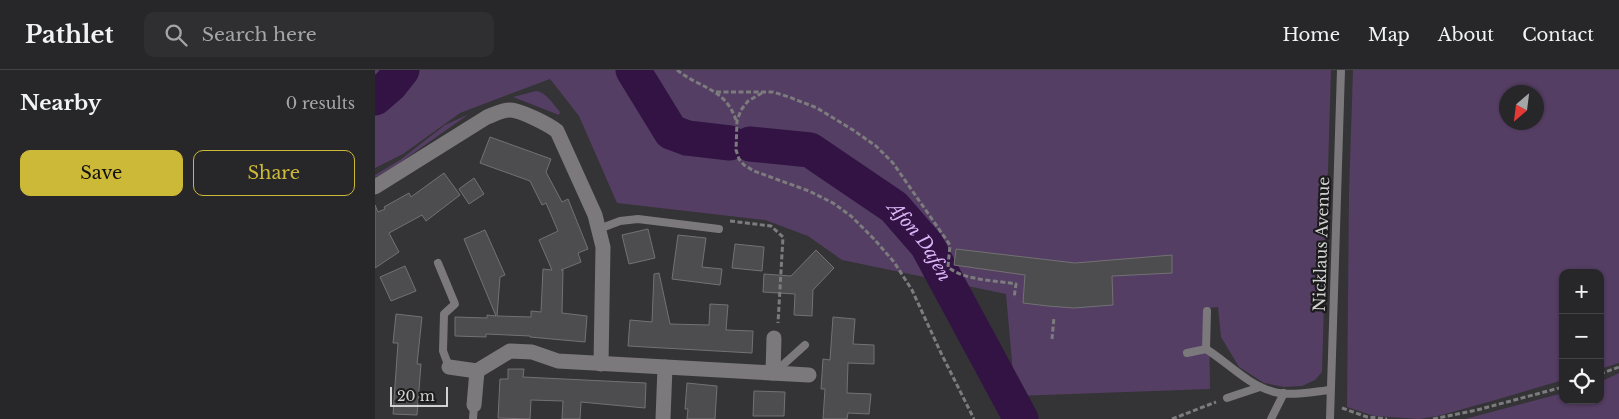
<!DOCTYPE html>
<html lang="en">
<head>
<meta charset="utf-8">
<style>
  :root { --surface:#272628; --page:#2f2e30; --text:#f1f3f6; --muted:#a4a5a8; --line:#434345; --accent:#cdb938 }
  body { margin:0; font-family:"Libre Baskerville",serif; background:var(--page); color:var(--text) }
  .controls { position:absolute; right:15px; bottom:15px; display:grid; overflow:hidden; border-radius:10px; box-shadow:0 1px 4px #0004 }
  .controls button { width:45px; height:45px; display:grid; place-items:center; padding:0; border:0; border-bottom:1px solid var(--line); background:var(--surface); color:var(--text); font:25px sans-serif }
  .compass { position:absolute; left:1124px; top:15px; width:45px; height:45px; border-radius:50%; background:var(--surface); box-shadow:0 1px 4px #0004; rotate:208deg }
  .scale { position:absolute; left:15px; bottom:12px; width:58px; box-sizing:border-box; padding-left:5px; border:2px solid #d2d2d3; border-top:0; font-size:14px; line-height:18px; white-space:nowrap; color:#d2d2d3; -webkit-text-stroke:4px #1b1b1c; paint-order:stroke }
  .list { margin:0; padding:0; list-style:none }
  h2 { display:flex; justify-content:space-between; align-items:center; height:65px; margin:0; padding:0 20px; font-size:21px }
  h2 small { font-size:16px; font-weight:400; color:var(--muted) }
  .actions { display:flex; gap:10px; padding:15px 20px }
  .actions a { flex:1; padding:11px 0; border:1px solid var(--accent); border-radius:10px; text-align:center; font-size:18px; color:var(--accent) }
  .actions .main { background:var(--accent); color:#111 }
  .icon { flex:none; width:28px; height:28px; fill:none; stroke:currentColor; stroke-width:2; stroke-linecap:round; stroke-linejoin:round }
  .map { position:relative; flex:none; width:1244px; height:349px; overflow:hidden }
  header { display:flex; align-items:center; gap:30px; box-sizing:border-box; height:70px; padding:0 25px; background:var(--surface); border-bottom:1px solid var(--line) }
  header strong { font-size:24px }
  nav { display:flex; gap:28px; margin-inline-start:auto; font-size:18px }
  .search { width:350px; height:45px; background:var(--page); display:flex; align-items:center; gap:12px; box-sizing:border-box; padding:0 18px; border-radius:10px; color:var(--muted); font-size:19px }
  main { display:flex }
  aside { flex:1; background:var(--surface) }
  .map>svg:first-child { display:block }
</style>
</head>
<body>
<header>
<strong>Pathlet</strong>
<div class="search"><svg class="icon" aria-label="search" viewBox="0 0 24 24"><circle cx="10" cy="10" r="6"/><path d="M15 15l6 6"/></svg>Search here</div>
<nav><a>Home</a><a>Map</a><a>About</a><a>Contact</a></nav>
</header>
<main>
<aside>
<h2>Nearby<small>0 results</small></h2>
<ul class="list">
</ul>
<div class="actions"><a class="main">Save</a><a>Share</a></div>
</aside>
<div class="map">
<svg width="1244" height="349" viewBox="0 0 1244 349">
  <rect width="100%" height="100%" fill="#343335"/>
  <g fill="#543e63" fill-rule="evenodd">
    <path d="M0 0H956L947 302 940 310 927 316 909 317 889 313 864 297 846 267 843 237 834 238 835 319 640 326 631 224 467 190 433 166 390 150 242 133 204 46 175 9 85 43 28 84 0 98Z"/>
    <path d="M978 0H1244V293L1225 299V203H1188V310L1124 329 1063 346 1044 349 999 346 972 337 974 123ZM1132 22H1162V52H1132Z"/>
    <path d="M161 21C171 22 178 34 185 42L184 45 138 27Z"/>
    <path d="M94 44 26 92 0 108V105L25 90 70 55Z"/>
    <path d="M1244 303V349H1090L1188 323V330H1225V312Z"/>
  </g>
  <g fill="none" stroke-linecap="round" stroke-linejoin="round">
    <g stroke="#321344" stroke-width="35">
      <path d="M258 0 296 62 312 68 355 73"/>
      <path d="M0 28 15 15 27 0"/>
      <path id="s1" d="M375 74 435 80 519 137 552 175 646 349"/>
    </g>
  </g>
  <g fill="#4d4c4e" stroke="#737174">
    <path d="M115 67 176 89 171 102 187 132 193 129 213 179 203 183 206 192 186 200H188L187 243 212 246 210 272 155 267V266L111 264V267L80 266V247L112 248V245L121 246 89 169 110 160 130 205 125 207 122 246 156 247V241L166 242 168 199 177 200 164 170 183 161 171 133 167 135 155 111 105 93Z"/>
    <path d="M69 103 85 125 51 151 47 145 14 163 24 182 0 198V135L3 142 10 139 9 137 34 123 36 127Z"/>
    <path d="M99 108 109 124 94 134 84 119Z"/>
    <path d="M273 159 280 188 254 194 247 165Z"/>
    <path d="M303 165 331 168 327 197 347 199 345 215 297 209Z"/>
    <path d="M360 174 389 177 387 201 357 198Z"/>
    <path d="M581 179 700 193 797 185V203L737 206 738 235 699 238 673 236 648 233 650 205 579 195Z"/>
    <path d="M441 180 459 198 438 220 437 246 419 245 420 224 388 222 389 204 416 206Z"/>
    <path d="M30 196 41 221 16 231 5 207Z"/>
    <path d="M284 203 295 254 334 255 335 234 353 235 351 260 378 261 377 283 253 276 255 250 277 252 279 204Z"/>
    <path d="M21 244 47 247 42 294H46L42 345 18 344 23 273H18Z"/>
    <path d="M458 247 480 249 478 274 499 275V294L473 293 472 323 496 324 494 344 473 343 472 349H448L450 319H446L448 289 455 290Z"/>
    <path d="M133 299H149L148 307 271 313 270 338 206 332 205 349H187L188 331 156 330 155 349 123 348 125 309H133Z"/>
    <path d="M312 313 342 316 340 349H312L313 339H310Z"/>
    <path d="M379 321 410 322 409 346H378Z"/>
  </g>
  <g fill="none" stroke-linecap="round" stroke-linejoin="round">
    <g stroke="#7c7b7d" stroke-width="3" stroke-dasharray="5 2.5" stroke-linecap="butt">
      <path d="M302 0C326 19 350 18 361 50"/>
      <path d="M341 22H398L414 27 442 38 478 60 501 76 518 93 575 175 573 197C590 211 620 210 641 214L639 228"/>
      <path d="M387 23 373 31 366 40 362 51 361 80 364 89 369 95 379 101 434 121 458 133 476 146 499 169 519 192 537 220 566 283 599 349"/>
      <path d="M355 151 396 156 408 167 403 253"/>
      <path d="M677 269 679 247"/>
      <path d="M1225 304 1244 297"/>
      <path d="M967 338 992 347 1012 349"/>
      <path d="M797 349 841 332"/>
      <path d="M1058 349 1102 340 1188 317"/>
    </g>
    <g stroke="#7b797c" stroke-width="8">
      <path d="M224 159 245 151 263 149 344 159"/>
      <path d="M63 193 80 234 69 244 68 281 74 297"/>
      <path d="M831 279 832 241"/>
      <path d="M812 283 831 279C852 292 872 314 896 321 914 327 937 322 955 320"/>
      <path d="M400 302 430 275"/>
      <path d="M852 328 885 317"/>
      <path d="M98 349 99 335"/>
      <path d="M896 349 909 323"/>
      <path d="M955 349 966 0"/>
    </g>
    <g stroke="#7b797c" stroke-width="15">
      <path d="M0 117 112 47C120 44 127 40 135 40 145 40 173 54 182 61L220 145 228 177 226 294"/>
      <path d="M74 297 102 301 135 281 157 282 183 291 434 305"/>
      <path d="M398 303 399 268"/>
      <path d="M99 335 102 301"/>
      <path d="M288 349 290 297"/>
    </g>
  </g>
  <g text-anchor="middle" stroke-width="4.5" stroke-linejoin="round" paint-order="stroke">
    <g font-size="16" fill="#d2d2d3" stroke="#1b1b1c">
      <text transform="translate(946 174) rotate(-88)" y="6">Nicklaus Avenue</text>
    </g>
    <g font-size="18" font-style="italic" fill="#dbb6f7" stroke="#1b1b1c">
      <text dy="6" stroke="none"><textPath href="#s1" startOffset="205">Afon Dafen</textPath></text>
    </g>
  </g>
</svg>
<div class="controls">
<button>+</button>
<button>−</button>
<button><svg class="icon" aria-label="locate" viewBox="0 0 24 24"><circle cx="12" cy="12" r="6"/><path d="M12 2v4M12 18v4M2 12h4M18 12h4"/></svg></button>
</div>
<svg class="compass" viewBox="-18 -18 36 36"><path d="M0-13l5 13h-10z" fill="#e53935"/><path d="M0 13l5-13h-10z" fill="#a4a5a8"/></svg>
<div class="scale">20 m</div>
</div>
</main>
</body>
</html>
